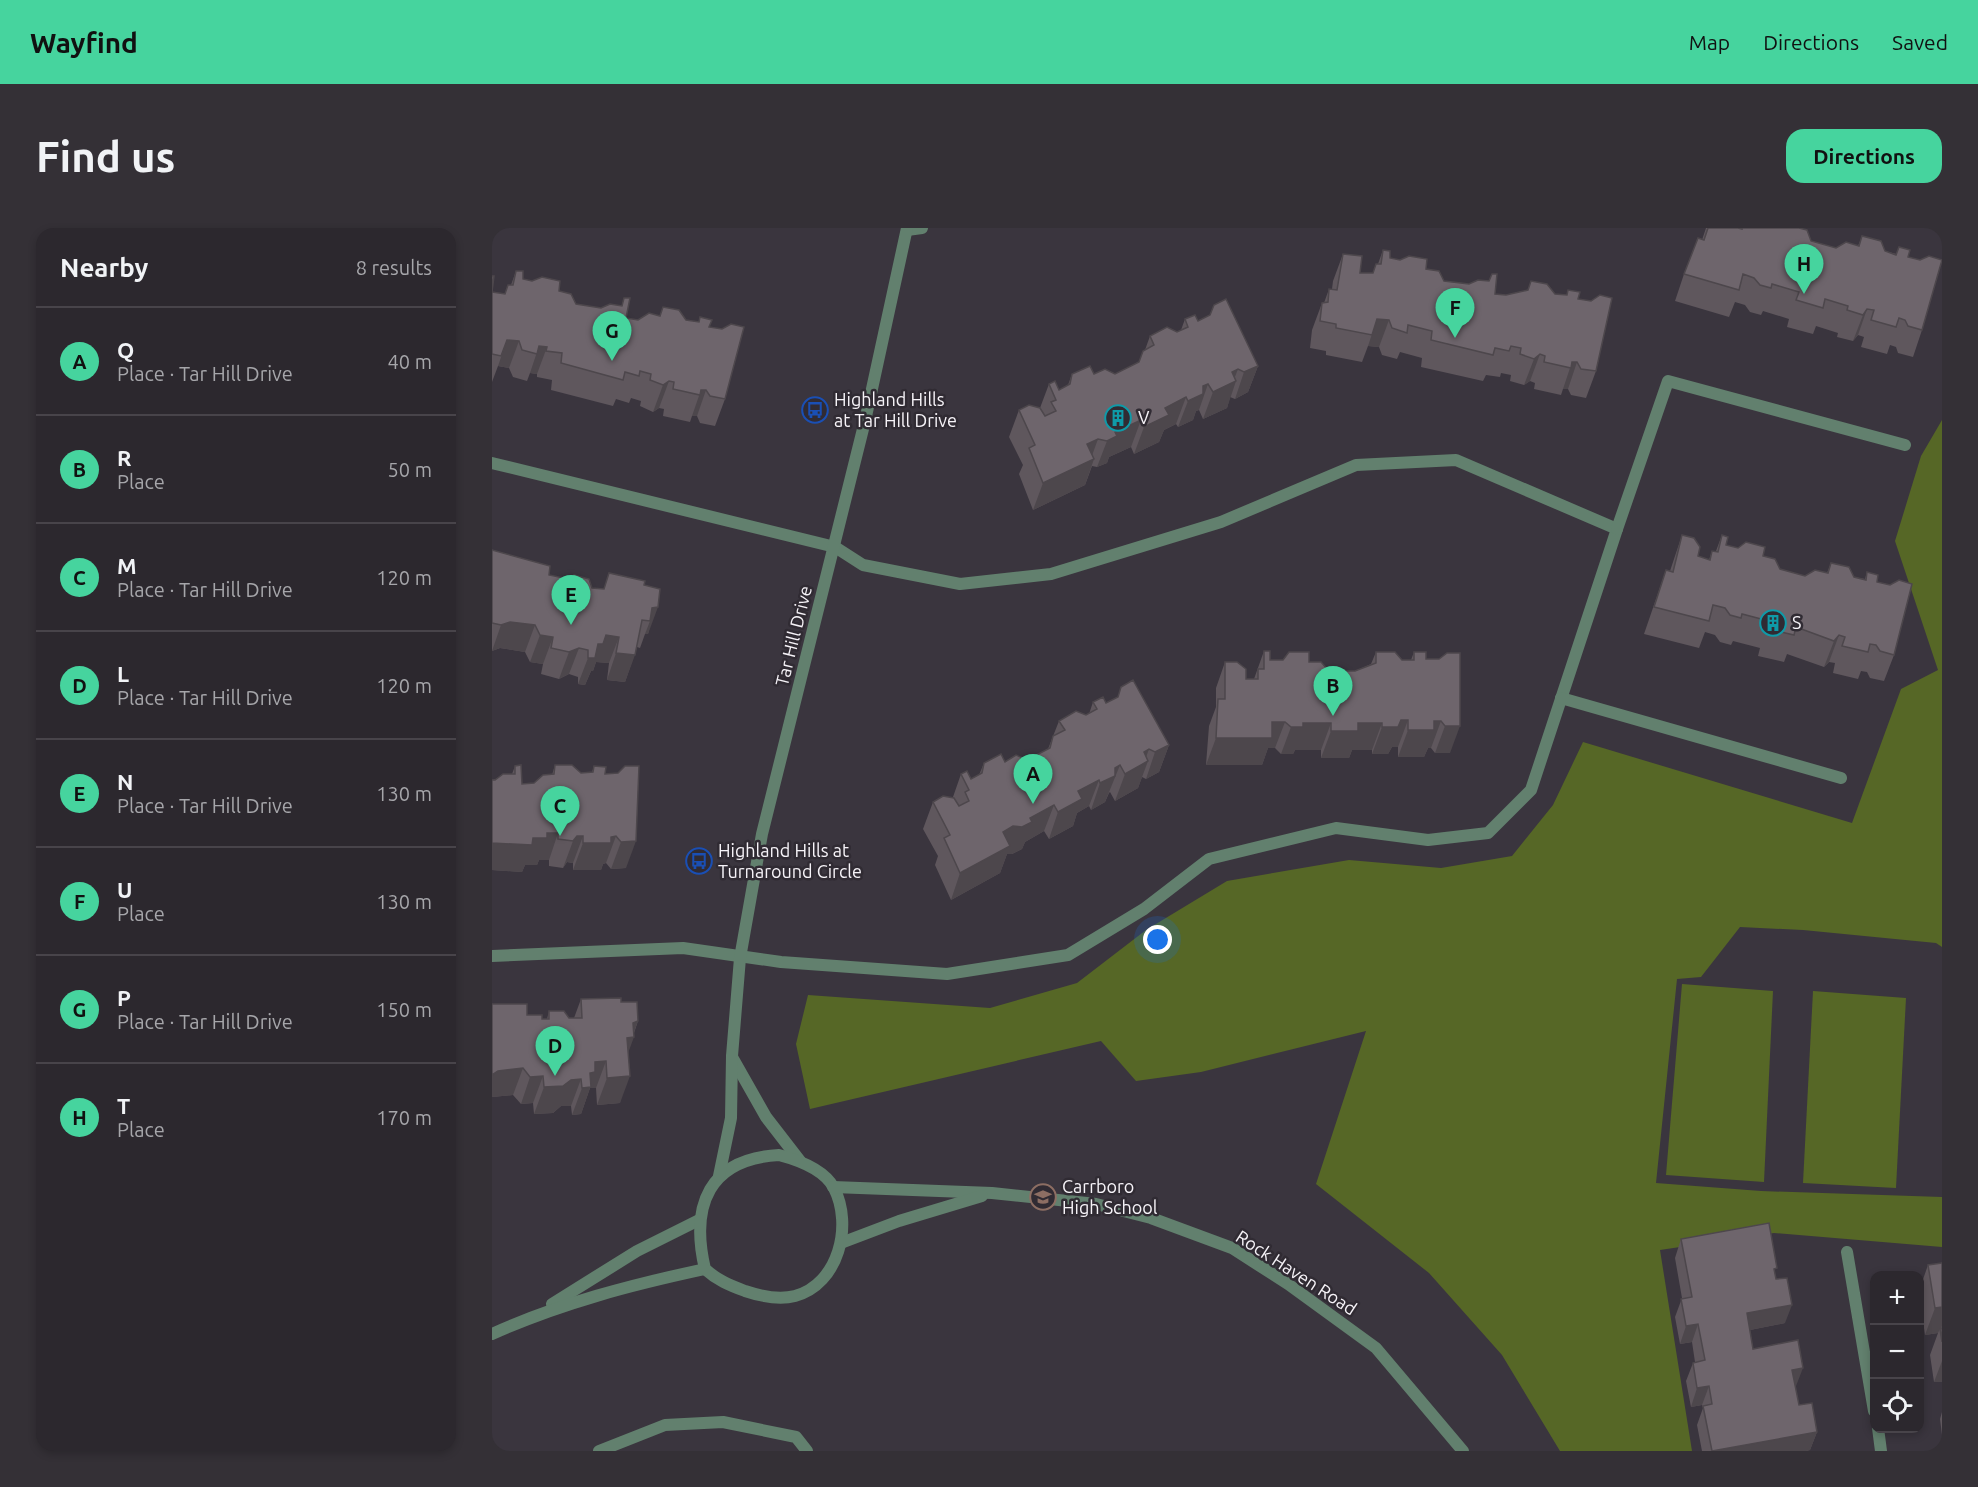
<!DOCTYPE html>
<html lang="en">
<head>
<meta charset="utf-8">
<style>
  :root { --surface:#2c282e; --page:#343036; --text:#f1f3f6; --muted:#a6a6aa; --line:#48444a; --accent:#46d49e }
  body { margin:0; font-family:Ubuntu,sans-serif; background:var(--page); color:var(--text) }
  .controls { position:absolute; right:18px; bottom:18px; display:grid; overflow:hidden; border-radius:12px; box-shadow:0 3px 9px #0003 }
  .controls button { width:54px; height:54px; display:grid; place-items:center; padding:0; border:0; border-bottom:2px solid var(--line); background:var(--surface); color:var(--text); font:30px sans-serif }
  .you { position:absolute; left:666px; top:712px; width:21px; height:21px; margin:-15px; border:4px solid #fff; border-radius:50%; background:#1a73e8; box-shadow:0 0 0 9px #1a73e833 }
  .badge { display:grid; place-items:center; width:39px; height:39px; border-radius:50%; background:var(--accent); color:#111; font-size:20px; font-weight:700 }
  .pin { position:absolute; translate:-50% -50px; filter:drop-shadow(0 2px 3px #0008) }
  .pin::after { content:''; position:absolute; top:32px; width:21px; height:18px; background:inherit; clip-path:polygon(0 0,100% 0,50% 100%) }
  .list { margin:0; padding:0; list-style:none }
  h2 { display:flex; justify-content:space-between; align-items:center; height:78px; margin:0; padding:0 24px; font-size:26px }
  h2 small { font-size:20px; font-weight:400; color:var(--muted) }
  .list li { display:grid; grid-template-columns:39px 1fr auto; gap:18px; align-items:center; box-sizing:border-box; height:108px; padding:0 24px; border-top:2px solid var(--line) }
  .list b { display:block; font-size:22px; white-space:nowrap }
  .list p { margin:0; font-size:20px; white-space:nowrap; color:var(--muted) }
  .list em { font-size:20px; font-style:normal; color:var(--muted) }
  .icon { flex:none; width:33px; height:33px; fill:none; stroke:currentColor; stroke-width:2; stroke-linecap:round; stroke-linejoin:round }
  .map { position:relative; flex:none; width:1450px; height:1223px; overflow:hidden; border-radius:18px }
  header { display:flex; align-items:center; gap:36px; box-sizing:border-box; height:84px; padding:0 30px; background:var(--accent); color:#111 }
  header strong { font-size:28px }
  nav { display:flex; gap:33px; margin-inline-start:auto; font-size:21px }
  .intro { display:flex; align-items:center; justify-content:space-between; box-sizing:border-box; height:144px; padding:0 36px }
  h1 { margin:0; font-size:42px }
  .button { padding:15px 27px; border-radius:18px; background:var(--accent); color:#111; font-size:21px; font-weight:700 }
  main { display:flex; gap:36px; padding:0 36px }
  aside { flex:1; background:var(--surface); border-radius:18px; box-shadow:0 3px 9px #0003 }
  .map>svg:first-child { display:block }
</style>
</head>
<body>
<header>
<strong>Wayfind</strong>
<nav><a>Map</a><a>Directions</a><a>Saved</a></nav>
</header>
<div class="intro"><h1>Find us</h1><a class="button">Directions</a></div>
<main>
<aside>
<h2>Nearby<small>8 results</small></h2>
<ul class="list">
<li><span class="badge">A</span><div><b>Q</b><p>Place · Tar Hill Drive</p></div><em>40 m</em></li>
<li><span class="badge">B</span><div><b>R</b><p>Place</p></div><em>50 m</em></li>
<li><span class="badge">C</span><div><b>M</b><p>Place · Tar Hill Drive</p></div><em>120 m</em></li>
<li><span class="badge">D</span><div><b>L</b><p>Place · Tar Hill Drive</p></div><em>120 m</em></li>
<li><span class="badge">E</span><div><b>N</b><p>Place · Tar Hill Drive</p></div><em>130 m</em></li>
<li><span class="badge">F</span><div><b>U</b><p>Place</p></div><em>130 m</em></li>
<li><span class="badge">G</span><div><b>P</b><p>Place · Tar Hill Drive</p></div><em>150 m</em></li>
<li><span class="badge">H</span><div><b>T</b><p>Place</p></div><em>170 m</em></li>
</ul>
</aside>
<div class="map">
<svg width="1450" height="1223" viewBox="0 0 1450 1223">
  <rect width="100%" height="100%" fill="#3a353e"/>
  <g fill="#566726">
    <path d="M1450 192V719L1444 715 1311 702 1248 699 1209 749 1185 751 1164 955 1269 963 1450 969V1019L1282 1005 1168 1022 1200 1223H1068L1010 1127 937 1045 824 956 874 803 709 844 644 853 609 813 318 881 304 816 316 767 498 780 585 755 654 702 735 653 857 632 949 640 1020 628 1061 577 1091 514 1360 595 1409 461 1446 442 1403 313 1429 228Z"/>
    <path d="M1190 756 1281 763 1272 954 1174 947Z"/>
    <path d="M1321 763 1414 770 1404 960 1311 955Z"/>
  </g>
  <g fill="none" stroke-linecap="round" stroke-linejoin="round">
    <g stroke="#62806e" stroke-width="12">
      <path d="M0 235 343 319 371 337 468 356 559 346 729 294 864 237 964 232 1125 301 1039 562 996 605 936 612 844 600 717 631 652 681 576 727 455 746 289 734 191 720 0 728"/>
      <path d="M1125 301 1176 153 1413 217"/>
      <path d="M1069 470 1349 550"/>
      <path d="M1355 1024 1382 1183"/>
      <path d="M60 1076 145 1023 207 992"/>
      <path d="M0 1106C69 1075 139 1057 213 1041"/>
      <path d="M1386 1200 1389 1223"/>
      <path d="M107 1223 173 1197 231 1194 304 1209 315 1223"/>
    </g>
    <g stroke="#62806e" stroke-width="12">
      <path d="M415 2 430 0"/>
      <path d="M240 829 274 889 308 933"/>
      <path d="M287 927C306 932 332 941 342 960 361 997 347 1056 303 1068 287 1072 268 1068 253 1063 237 1057 225 1052 213 1041 198 977 217 931 287 927Z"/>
      <path d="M227 948 239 890 240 828 248 730 270 606 373 193 415 0"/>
      <path d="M341 959 500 965 604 976 659 990 740 1020 796 1056 884 1120 971 1223"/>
      <path d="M349 1015 407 993 490 968"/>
    </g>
  </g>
  <g fill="#5f575d">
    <path d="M1214 0H1246L1249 1V0H1307L1319 13 1344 20 1366 18 1370 8 1393 23 1416 29 1430 102 1421 129 1406 125 1404 119 1398 117 1395 126 1369 119 1372 109 1366 107 1361 113 1345 109 1346 105 1324 98 1321 106 1295 99 1297 91 1271 83 1269 87 1258 84 1253 77 1243 74 1237 89 1183 73 1192 46 1210 12Z"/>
    <path d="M891 22 898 30 934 41 952 53 1003 66 1014 67 1036 62 1039 53 1063 66 1086 71 1104 143 1094 170 1079 167 1076 161H1071L1069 167 1042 161 1043 155 1038 153 1032 157 1018 153 1019 147 1009 145 1008 149 994 147 991 153 929 139 930 130 908 124 905 131 890 127 887 119 876 118 870 134 834 127V123L818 120 820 102 830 75H832L837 61H840L841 53 851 26 868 45H881L886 36Z"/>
    <path d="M24 43 31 51 67 63 84 76 134 90 146 92H194L217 99 233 171 223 198 208 195 205 188H200L198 194 171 188 172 181 167 180 161 184 148 178 149 173 139 170 137 175 124 171 121 178 59 162 60 152 45 149V146L38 145 35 153 21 149 17 140 6 138 0 154V48V64L13 66 19 57Z"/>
    <path d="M693 91 706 93 766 138 756 164 743 171 738 169 735 180 711 191 707 182 704 183 701 192 686 199 684 196 672 202 667 214 642 226 639 219 617 229 615 235 605 239 600 238 593 257 541 282 527 246 531 237 517 209 527 182 548 180 557 156 567 162 576 157 580 146H623L647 134 653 122 658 108 685 104 689 102Z"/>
    <path d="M1190 307 1206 328 1217 332 1220 323H1224L1230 307 1234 317 1271 328 1288 341 1313 348 1335 345 1339 335 1362 349 1373 351 1375 344 1385 354 1402 427 1392 453 1378 450 1375 444 1369 443 1366 451 1341 445 1343 435 1337 434 1332 439 1295 426 1292 434 1266 428 1268 420 1241 413 1239 417 1228 414 1223 407 1213 404 1207 420 1152 406 1174 342 1178 343Z"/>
    <path d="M0 322 72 354H79L82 347 100 360 111 361 152 357 168 361 156 406H153L148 420 145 419 133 454 115 452 117 435 104 434 101 443H99L93 457 86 456V449L77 446 67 451 49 446 51 436 38 434 33 424 8 420 0 423Z"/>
    <path d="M772 423 778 432 817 434 837 443H863L879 436 884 424 910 432H919L922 424 934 431H947L958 525H943L939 520H936L932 529H906V519H900L896 526H880V522H860L857 530H829V522H803L801 526H789L783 520H776L770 537H714L717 498 724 479V460L733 434 754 451H762Z"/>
    <path d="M601 474 614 475 677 517 667 544 654 551 650 549 646 560 623 573 618 564 617 565 613 574 599 582 597 578 585 585 581 598 557 611 552 603 533 614 530 621 520 626H515L508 645 459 672 443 637 446 628 431 601 441 574 461 569 469 546 479 551 487 547 492 535 535 532 556 521 567 493 594 487 597 486Z"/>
    <path d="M63 537 89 545 100 544 102 538 113 546 126 545 134 640 119 641 114 635 111 636 109 642H81V635L75 634 71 640 57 638V632H47L45 637H33L30 644 0 642V552L20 546 23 538 30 556 42 555 60 547Z"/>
    <path d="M89 771 129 774 146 793 142 805 136 824 128 875 105 877 104 860H98L89 886 80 887 79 878H69L61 885 42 886 41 875 29 876 21 867 0 869V776L50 791H55L57 783 77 790H82Z"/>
    <path d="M1189 1011 1283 1047 1293 1095 1258 1102 1261 1121 1304 1158H1303L1307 1177 1325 1204 1318 1222 1314 1223H1210L1205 1197 1211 1180 1210 1177 1199 1179 1194 1153 1201 1135 1203 1134 1200 1114 1188 1116 1183 1089 1190 1070 1183 1030Z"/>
    <path d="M1450 1035V1154H1442L1438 1127 1446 1105 1433 1107 1428 1072V1060L1436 1037Z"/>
    <path d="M1450 1184V1207L1448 1191Z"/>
  </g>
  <g fill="#4d474c">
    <path d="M1375 81 1366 107 1361 113 1371 87Z"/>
    <path d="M885 91 897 92 887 119 876 118Z"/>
    <path d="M15 112 27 113 17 140 6 138Z"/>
    <path d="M47 118 55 119 45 146 38 145Z"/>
    <path d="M1048 126 1038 153 1032 157 1042 131Z"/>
    <path d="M1080 134H1085L1076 161H1071Z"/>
    <path d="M766 138 756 164 743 171 752 144Z"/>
    <path d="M746 141 741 154 744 153 735 180 711 191 721 164 740 144Z"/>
    <path d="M177 153 167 180 161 184 171 157Z"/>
    <path d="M716 156 707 182 704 183 701 192 686 199 696 173 711 158Z"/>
    <path d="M209 162H214L205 188H200Z"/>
    <path d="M694 169 684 196 672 202 667 214 642 226 652 199 673 180Z"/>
    <path d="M649 192 639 219 617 229 615 235 605 239 615 213 623 204Z"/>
    <path d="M606 211 598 233 602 231 593 257 541 282 551 255 595 216Z"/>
    <path d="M166 379 156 406H153L158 393 160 380Z"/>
    <path d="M18 394 43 397 33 424 8 420 0 423 9 397Z"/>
    <path d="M48 407 61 409 51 436 38 434Z"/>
    <path d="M114 407 127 409 117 435 104 434 101 443H99L93 457 86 456 96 430 106 416Z"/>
    <path d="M1347 407 1337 434 1332 439 1342 413Z"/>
    <path d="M87 420 77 446 67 451 77 424Z"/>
    <path d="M124 425 143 427 133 454 115 452Z"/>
    <path d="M909 492H916L906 519H900L896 526H880L890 499Z"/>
    <path d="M942 493H949L939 520H936L932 529H906L916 502Z"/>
    <path d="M780 494H793L783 520H776L770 537H714L724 510Z"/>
    <path d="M811 495H839L829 522H803L801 526H789L799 499Z"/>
    <path d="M866 495H890L880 522H860L857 530H829L839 503Z"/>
    <path d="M953 498H968L958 525H943Z"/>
    <path d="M677 517 667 544 654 551 663 524Z"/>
    <path d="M657 521 652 535 656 533 646 560 623 573 633 546 652 524Z"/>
    <path d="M628 537 613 574 599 582 608 555 623 540Z"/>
    <path d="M607 552 597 578 585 585 581 598 557 611 566 584 586 563Z"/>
    <path d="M562 577 552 603 533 614 530 621 520 626H515L508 645 459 672 468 645 511 604Z"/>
    <path d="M55 605H66L57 632H47L45 637H33L30 644 0 642V615L41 610Z"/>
    <path d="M85 608H91L81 635 75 634 71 640 81 613Z"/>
    <path d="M124 608 114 635 111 636 109 642H81L91 615Z"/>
    <path d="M144 613 134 640 119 641 129 614Z"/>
    <path d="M146 793 140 809H142L132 836 126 837 141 795Z"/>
    <path d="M114 833 104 860H98L89 886 80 887 90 860 103 834Z"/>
    <path d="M31 840 21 867 0 869V847L6 843Z"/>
    <path d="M51 848 41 875 29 876 38 849Z"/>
    <path d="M138 848 128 875 105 877 115 850Z"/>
    <path d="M89 851 79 878H69L61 885 42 886 52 859 79 852Z"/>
    <path d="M1300 1077 1293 1095 1248 1104 1255 1085Z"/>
    <path d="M1450 1079V1098L1448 1103V1101L1446 1105 1433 1107 1443 1080Z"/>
    <path d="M1206 1096 1200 1114 1188 1116 1194 1098Z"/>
    <path d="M1450 1133V1154H1442Z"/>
    <path d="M1311 1140 1304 1158 1293 1160 1300 1142Z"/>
    <path d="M1217 1158 1210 1177 1199 1179 1205 1160Z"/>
    <path d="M1325 1204 1318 1222 1314 1223H1220Z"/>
  </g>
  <g fill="#6e656c" stroke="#4d474c" stroke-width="1.5">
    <path d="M1216 0H1246L1250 1V0H1307L1315 2 1319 13 1344 20 1354 14 1367 18 1370 8 1389 13 1393 23 1404 27 1407 19 1418 22 1416 29 1428 32 1437 28 1450 32 1430 102 1416 98 1413 92 1407 90 1404 99 1379 92 1382 82 1375 81 1371 87 1355 82 1356 78 1333 71 1331 80 1304 72 1307 64 1280 56 1279 60 1268 57 1262 50 1251 46 1247 62 1192 46 1206 10 1212 12Z"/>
    <path d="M891 22 898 23V30L908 32 917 28 935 31 934 41 947 43 952 53 977 56 986 52 997 53 1000 46H1005L1003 66 1014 67 1036 62 1039 53 1055 56 1063 66 1075 67 1076 62 1088 64 1086 71 1099 73 1108 67 1120 70 1104 143 1089 141 1085 134H1080L1079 140 1052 134 1053 128 1048 126 1042 131 1028 126 1029 120 1019 118 1017 123 1003 120 1001 127 939 112 940 103 916 97 915 105 900 100 897 92 885 91 880 107 844 100V96L828 93 830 75 836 74 837 61 845 62 851 26 870 28 868 45H881L884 36H889Z"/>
    <path d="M24 43H31V51L40 53 50 49 68 53 67 63 79 66 84 76 109 80 118 76 130 78 132 70H138L134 90 146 92 157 85 168 88 171 79 187 82 194 92 207 94 208 89 220 92 217 99 230 101 239 96 252 99 233 171 218 168 214 162H209L208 167 181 161 182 154 177 153 171 157 158 152 159 146 148 143 147 148 133 144 131 152 69 135 70 125 54 123 55 119 47 118 45 126 30 122 27 113 15 112 9 128 0 126V48H2L0 64 13 66 16 57H21Z"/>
    <path d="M734 71 766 138 752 144 746 141 740 144 744 153 721 164 716 156 711 158V166L696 173 694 169 673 180 677 187 652 199 649 192 623 204 625 208 615 213 606 211 595 216 602 231 551 255 537 220 543 217 527 182 537 177 548 180 553 188 564 183 559 174 564 172 557 156 563 153 567 162 578 156 580 146 598 138 602 146 613 141 623 146 647 134 651 123 662 117 658 108 675 99 685 104 696 99 693 91 703 87 706 93 718 87 722 77Z"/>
    <path d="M1190 307 1202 310 1208 319 1206 328 1218 332 1220 323 1226 324 1230 307 1236 309 1234 317 1246 320 1254 314 1273 319 1271 328 1283 331 1288 341 1313 348 1323 342 1336 345 1339 335 1357 339 1362 349 1374 352 1375 344 1386 347 1385 354 1398 357 1407 352 1420 356 1402 427 1388 423 1384 417 1378 416 1376 424 1350 418 1353 409 1347 407 1342 413 1304 399 1302 407 1276 401 1277 393 1250 386 1249 390 1238 387 1233 380 1221 377 1217 393 1162 379 1174 342 1181 344Z"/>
    <path d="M0 322 58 338 57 347 72 350V354L80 355 82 347 97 351 100 360 112 361 117 345 153 353 152 357 168 361 166 379 160 380 158 393 150 392 143 427 124 425 127 409 114 407 111 416H106L103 430H96V422L87 420 77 424 59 420 61 409 48 407 43 397 18 394 9 397 0 395Z"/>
    <path d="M772 423H778V432H791L797 424H817V434H829L837 443H863L884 435V424H903L910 432H922V424H934V431H947L955 425H968V498H953L949 493H942V502H916V492H909L906 499H890V495H866V503H839V495H811V499H799L793 494H780V510H724L726 471H733V434H745L754 441V451H766V441H772Z"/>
    <path d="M641 452 677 517 663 524 657 521 652 524 656 533 633 546 628 537 623 540V548L608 555 607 552 586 563 590 571 566 584 562 577 538 590 540 594 530 599 521 598 511 604 518 618 468 645 452 610 458 607 441 574 451 568 462 570 467 578 477 573 473 564 477 562 469 546 475 543 479 551 490 545 492 535 509 526 513 534 524 527 535 532 558 520 561 508 573 502 567 493 584 483 594 487 605 481 601 474 611 469 614 475 626 469 629 459Z"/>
    <path d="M29 537 30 556 42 555 51 547 62 546 63 537H80L89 545 101 544 102 538 114 539 113 546 126 545 133 538H147L144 613 129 614 124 608 119 609V615H91V608H85L81 613 66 611V605H55V610H41L40 617 0 615V552H3L11 546H23V538Z"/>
    <path d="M129 770V774H145L146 793 141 795 142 809 135 810 138 848 115 850 114 833 103 834V844L98 845 99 859 90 860 89 851 79 852 71 858 52 859 51 848 38 849 31 840 6 843 0 847V776H35V787H50V791H57V783H72L77 790H90L89 771Z"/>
    <path d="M1277 995 1285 1040 1282 1041 1284 1051 1295 1050 1300 1077 1255 1085 1261 1121 1306 1112 1311 1140 1300 1142 1307 1177 1320 1175 1325 1204 1220 1223 1211 1178 1220 1176 1217 1158 1205 1160 1201 1135 1213 1132 1206 1096 1194 1098 1189 1071 1200 1069 1189 1011Z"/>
    <path d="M1450 1035V1079L1443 1080 1436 1037Z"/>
    <path d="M1450 1100V1114L1448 1101Z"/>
  </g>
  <defs>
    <g id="bus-ring" transform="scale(1.35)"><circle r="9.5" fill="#302b33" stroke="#1a4fb4" stroke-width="1.5"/><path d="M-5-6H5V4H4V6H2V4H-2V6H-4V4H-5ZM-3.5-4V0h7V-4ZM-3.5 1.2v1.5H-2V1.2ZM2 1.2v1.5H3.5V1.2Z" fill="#1a4fb4"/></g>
    <g id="building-ring" transform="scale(1.35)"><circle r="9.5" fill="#302b33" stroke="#0f9aa8" stroke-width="1.5"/><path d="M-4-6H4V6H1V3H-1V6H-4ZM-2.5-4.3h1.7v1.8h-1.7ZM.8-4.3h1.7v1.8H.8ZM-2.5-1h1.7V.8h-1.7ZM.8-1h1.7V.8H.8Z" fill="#0f9aa8"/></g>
    <g id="school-ring" transform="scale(1.35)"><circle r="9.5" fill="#302b33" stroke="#8d6e63" stroke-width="1.5"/><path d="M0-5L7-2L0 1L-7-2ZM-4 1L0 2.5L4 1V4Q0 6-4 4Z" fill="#8d6e63"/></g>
  </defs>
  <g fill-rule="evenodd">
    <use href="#bus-ring" x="323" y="182"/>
    <use href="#building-ring" x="626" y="190"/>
    <use href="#building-ring" x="1281" y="395"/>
    <use href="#bus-ring" x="207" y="633"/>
    <use href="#school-ring" x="551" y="969"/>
  </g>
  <g text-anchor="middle" stroke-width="5" stroke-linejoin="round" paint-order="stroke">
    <g font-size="18" fill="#f6f3f8" stroke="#302b33" text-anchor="start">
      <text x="342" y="178">Highland Hills<tspan x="342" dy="21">at Tar Hill Drive</tspan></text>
      <text x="646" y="196">V</text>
      <text x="1300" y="401">S</text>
      <text x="226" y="629">Highland Hills at<tspan x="226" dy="21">Turnaround Circle</tspan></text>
      <text x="570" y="965">Carrboro<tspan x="570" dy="21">High School</tspan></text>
    </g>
    <g font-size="18" fill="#f6f3f8" stroke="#302b33">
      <text transform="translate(302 408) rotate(-76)" y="6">Tar Hill Drive</text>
      <text transform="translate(804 1045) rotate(33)" y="6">Rock Haven Road</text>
    </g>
  </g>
</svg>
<div class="controls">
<button>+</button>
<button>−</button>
<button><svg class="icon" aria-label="locate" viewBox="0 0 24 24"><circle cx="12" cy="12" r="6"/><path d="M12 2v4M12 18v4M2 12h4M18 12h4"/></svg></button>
</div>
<div class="you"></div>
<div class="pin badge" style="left:541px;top:576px">A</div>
<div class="pin badge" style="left:841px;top:488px">B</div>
<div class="pin badge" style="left:68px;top:608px">C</div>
<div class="pin badge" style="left:63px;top:848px">D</div>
<div class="pin badge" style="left:79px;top:397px">E</div>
<div class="pin badge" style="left:963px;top:110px">F</div>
<div class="pin badge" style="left:120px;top:133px">G</div>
<div class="pin badge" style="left:1312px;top:66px">H</div>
</div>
</main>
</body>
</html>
